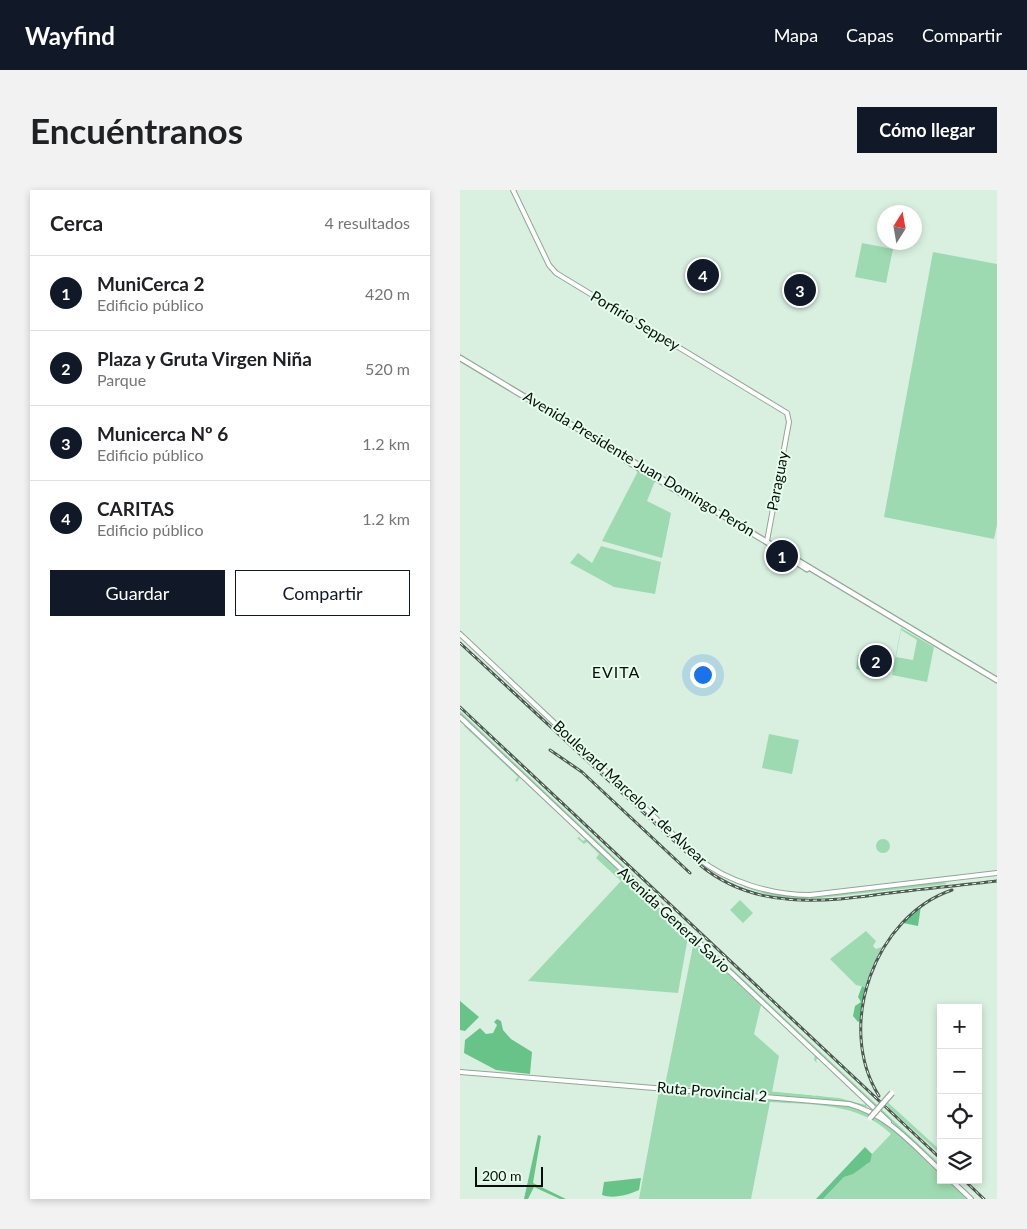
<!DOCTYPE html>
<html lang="es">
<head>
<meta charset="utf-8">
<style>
  :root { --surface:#fff; --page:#f2f2f2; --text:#202124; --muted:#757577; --line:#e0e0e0; --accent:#111827 }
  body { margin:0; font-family:Lato,sans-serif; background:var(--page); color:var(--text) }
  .controls { position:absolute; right:15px; bottom:15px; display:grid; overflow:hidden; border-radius:0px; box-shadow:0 2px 8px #0003 }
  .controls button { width:45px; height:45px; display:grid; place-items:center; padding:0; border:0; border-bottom:1px solid var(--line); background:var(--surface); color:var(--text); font:25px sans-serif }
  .compass { position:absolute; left:417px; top:15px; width:45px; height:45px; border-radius:50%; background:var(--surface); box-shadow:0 2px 8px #0003; rotate:11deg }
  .scale { position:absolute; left:15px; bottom:12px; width:68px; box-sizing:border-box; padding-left:5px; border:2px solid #080f0a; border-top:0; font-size:14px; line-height:18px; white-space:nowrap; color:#080f0a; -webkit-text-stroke:4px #e6fded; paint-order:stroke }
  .you { position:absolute; left:242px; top:484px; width:18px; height:18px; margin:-12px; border:4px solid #fff; border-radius:50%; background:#1a73e8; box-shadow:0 0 0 8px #1a73e833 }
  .badge { display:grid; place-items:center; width:32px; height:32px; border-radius:50%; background:var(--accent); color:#fff; font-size:16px; font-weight:700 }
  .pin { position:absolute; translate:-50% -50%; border:2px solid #fff; box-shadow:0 1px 5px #0006 }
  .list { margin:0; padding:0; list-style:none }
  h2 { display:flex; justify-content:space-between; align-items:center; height:65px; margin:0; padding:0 20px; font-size:21px }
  h2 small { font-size:16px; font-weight:400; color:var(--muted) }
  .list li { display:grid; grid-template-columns:32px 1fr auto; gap:15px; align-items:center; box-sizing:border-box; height:75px; padding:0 20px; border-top:1px solid var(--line) }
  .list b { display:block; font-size:19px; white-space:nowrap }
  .list p { margin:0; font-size:16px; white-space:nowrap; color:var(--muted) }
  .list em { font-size:16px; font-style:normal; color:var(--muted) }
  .actions { display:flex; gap:10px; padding:15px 20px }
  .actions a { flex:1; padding:11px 0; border:1px solid var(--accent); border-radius:0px; text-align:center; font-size:18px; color:var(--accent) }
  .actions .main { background:var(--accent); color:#fff }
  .icon { flex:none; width:28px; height:28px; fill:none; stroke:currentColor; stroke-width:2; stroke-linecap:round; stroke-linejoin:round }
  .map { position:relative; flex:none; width:537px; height:1009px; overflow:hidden; border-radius:0px }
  header { display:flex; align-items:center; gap:30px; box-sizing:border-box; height:70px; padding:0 25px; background:var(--accent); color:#fff }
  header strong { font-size:24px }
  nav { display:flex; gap:28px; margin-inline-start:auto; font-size:18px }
  .intro { display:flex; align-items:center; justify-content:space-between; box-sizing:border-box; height:120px; padding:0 30px }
  h1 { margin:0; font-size:35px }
  .button { padding:12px 22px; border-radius:0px; background:var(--accent); color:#fff; font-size:18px; font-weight:700 }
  main { display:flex; gap:30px; padding:0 30px }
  aside { flex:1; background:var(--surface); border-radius:0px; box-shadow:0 2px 8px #0003 }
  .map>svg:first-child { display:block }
</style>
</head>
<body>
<header>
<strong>Wayfind</strong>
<nav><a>Mapa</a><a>Capas</a><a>Compartir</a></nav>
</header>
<div class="intro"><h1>Encuéntranos</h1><a class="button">Cómo llegar</a></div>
<main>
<aside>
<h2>Cerca<small>4 resultados</small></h2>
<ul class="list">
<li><span class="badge">1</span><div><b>MuniCerca 2</b><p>Edificio público</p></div><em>420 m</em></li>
<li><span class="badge">2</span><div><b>Plaza y Gruta Virgen Niña</b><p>Parque</p></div><em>520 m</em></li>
<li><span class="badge">3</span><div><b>Municerca Nº 6</b><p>Edificio público</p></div><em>1.2 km</em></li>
<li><span class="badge">4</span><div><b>CARITAS</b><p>Edificio público</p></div><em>1.2 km</em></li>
</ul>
<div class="actions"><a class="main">Guardar</a><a>Compartir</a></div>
</aside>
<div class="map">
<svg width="537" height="1009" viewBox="0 0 537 1009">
  <rect width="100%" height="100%" fill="#d9f0e0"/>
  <g fill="#9edab1" fill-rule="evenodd">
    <path d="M402 53 433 59 426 93 395 87Z"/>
    <path d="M473 62 537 74V335L534 349 424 327Z"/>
    <path d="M178 281 195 291 187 311 211 323 202 368 142 351Z"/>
    <path d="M141 356 201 372 195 404 154 397 110 373 118 363 132 373Z"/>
    <path d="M441 438 474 457 467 492 432 485ZM441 440 457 450 453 470 436 467Z"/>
    <path d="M407 462 433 466 429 485 396 479 398 465 406 466Z"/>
    <path d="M0 521 230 739 226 740 0 526Z"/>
    <path d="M5 534 60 587 57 592 55 590 58 587 4 536Z"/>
    <path d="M309 544 339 550 332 584 302 578Z"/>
    <path d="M119 647 123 651 126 649 228 747 218 803 68 791 161 691 136 668 139 664 127 652 124 654 117 648Z"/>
    <circle cx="423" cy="656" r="7"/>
    <path d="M484 692 487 694 351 709V706Z"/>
    <path d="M284 695 348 706 349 708C335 715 299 702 284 697Z"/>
    <path d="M280 710 293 723 283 733 270 720Z"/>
    <path d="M406 741 416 751 413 756 416 759 422 757 405 797 396 795 370 769Z"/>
    <path d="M234 743 481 975V978L236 748Z"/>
    <path d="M234 751 369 877 358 868 356 870 357 873 354 870 355 865 301 815 294 844 319 866 312 902 379 908 405 915V912L407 917 379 911 205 895Z"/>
    <path d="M199 901 388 915C428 928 450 954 481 982V990H489L509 1009H363L384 987 408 974 412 964 431 944C398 912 352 915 310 912L291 1009H179Z"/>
    <path d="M423 908 481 961V965L429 918Z"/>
  </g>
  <g fill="#68c389">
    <path d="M461 716 458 736 443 733Z"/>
    <path d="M402 796 406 798 402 812 401 830 398 832 393 826 395 816 401 812 398 807Z"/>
    <path d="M0 811 19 827 5 841 0 840Z"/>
    <path d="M37 829 41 831 43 840 51 849 72 862 70 884 36 880 4 863 5 850 20 838 26 844 33 843 37 835 34 832Z"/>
    <path d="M78 945 81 946 73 993 106 1009H100L74 997 68 1009H64Z"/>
    <path d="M405 957 412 964 410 972 393 984 384 987 363 1009H356Z"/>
    <path d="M181 988 179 1000C168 1005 153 1009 142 1005L144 992Z"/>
  </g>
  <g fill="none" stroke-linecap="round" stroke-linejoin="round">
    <g stroke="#86e1a5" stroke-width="1">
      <path d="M311 902 352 906"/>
      <path d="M356 906 403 915"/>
    </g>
    <g stroke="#91a697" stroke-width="6">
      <g id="secondary">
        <path d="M53 0 89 75 96 83 327 223 329 232 307 351"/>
        <path d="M0 444 238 668C267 692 312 705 350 705L537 683"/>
        <path d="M0 527 429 932"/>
        <path d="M0 882 389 914C427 924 453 955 481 981"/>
        <path d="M491 990 511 1009"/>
      </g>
    </g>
    <g stroke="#91a697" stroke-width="7">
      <g id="primary">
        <path d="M0 168 537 490"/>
        <path d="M167 271 229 308"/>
        <path d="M328 367 347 379"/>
      </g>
    </g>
    <use href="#secondary" stroke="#fff" stroke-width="4"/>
    <use href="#primary" stroke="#fff" stroke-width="4.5"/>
    <g stroke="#4e5a51" stroke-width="3">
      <g id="rail">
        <path d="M0 453 240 675C298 723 370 711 438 702 471 698 504 695 537 691"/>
        <path d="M0 517 481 969"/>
        <path d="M90 560 122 582 230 683"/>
        <path d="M419 906C375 836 415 726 492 700"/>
        <path d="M504 990 524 1009"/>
      </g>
    </g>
    <use href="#rail" stroke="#e6fded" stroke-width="1" stroke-dasharray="4" stroke-linecap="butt"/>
    <g stroke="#91a697" stroke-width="7" stroke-linecap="butt">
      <path id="primary-bridge" d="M410 928 432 903"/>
    </g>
    <use href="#primary-bridge" stroke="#fff" stroke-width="4.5"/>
  </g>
  <g text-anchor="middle" stroke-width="4" stroke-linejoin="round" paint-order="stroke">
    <g font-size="15" fill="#080f0a" stroke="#e6fded">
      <text transform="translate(175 131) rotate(31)" y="5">Porfirio Seppey</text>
      <text transform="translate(179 274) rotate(31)" y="5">Avenida Presidente Juan Domingo Perón</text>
      <text transform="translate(318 291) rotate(-79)" y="5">Paraguay</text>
      <text transform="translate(170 603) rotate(43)" y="5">Boulevard Marcelo T. de Alvear</text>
      <text transform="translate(214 730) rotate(43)" y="5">Avenida General Savio</text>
      <text transform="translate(252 902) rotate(5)" y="5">Ruta Provincial 2</text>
    </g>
    <g font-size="16" letter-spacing="1" fill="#080f0a" stroke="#e6fded">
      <text x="156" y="488">EVITA</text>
    </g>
  </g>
</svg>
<div class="controls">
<button>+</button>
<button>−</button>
<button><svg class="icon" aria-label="locate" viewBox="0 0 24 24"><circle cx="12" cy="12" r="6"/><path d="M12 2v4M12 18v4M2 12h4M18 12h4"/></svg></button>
<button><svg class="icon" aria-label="layers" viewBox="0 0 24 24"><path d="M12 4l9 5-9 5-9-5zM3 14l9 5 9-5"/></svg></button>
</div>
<svg class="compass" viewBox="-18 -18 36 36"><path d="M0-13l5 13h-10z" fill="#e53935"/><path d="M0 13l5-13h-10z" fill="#757577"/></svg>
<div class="scale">200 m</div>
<div class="you"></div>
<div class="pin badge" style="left:322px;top:366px">1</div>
<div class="pin badge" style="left:416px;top:471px">2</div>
<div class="pin badge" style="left:340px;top:100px">3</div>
<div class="pin badge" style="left:243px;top:85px">4</div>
</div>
</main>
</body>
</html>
